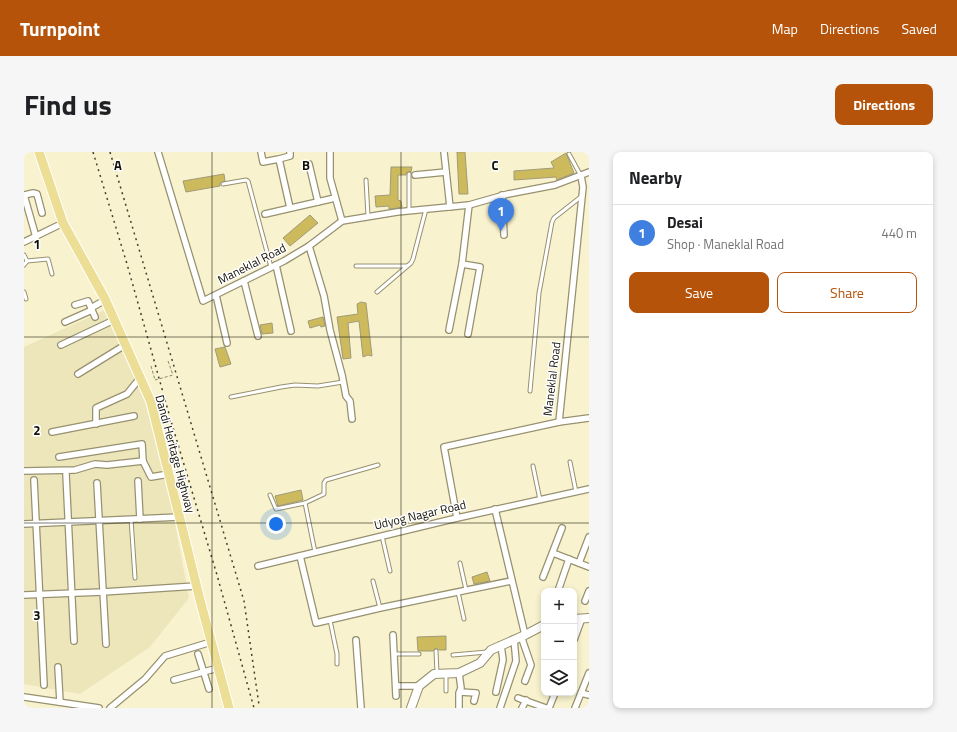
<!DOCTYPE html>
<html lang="en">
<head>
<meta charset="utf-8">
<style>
  :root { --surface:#fff; --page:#f6f6f6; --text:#202124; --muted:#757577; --line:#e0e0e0; --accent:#b45309 }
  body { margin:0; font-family:"Titillium Web",sans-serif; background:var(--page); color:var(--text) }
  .controls { position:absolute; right:12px; bottom:12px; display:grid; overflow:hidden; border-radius:8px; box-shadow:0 2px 6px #0003 }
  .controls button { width:36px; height:36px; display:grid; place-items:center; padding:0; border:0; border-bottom:1px solid var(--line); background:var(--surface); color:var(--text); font:20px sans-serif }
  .you { position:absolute; left:252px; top:372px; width:14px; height:14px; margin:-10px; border:3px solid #fff; border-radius:50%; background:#1a73e8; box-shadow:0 0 0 6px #1a73e833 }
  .badge { display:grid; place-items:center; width:26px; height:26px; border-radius:50%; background:var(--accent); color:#fff; font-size:13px; font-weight:700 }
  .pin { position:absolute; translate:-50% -33px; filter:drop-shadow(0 1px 2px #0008) }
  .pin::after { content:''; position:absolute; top:21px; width:14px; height:12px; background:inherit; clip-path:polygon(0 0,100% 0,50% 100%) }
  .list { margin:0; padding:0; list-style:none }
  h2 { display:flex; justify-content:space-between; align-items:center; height:52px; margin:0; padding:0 16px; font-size:17px }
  h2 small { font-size:13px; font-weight:400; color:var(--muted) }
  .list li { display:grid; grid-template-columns:26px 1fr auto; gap:12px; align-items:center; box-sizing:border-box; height:56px; padding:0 16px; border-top:1px solid var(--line) }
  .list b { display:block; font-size:15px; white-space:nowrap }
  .list p { margin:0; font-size:13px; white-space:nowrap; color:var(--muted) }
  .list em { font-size:13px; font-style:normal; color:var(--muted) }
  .actions { display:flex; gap:8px; padding:12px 16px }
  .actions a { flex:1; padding:9px 0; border:1px solid var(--accent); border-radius:8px; text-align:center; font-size:14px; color:var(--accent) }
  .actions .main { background:var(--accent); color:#fff }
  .icon { flex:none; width:22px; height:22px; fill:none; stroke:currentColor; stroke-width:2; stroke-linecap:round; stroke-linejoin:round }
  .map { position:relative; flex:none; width:565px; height:556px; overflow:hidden; border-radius:8px }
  header { display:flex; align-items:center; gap:24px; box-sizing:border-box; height:56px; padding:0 20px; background:var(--accent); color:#fff }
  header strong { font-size:19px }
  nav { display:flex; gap:22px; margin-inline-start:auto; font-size:14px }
  .intro { display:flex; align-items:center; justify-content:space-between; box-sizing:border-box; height:96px; padding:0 24px }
  h1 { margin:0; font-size:28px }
  .button { padding:10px 18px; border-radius:8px; background:var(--accent); color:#fff; font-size:14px; font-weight:700 }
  main { display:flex; gap:24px; padding:0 24px }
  aside { flex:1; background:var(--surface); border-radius:8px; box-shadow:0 2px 6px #0003 }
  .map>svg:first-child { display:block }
</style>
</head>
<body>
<header>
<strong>Turnpoint</strong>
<nav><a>Map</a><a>Directions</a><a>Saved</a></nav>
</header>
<div class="intro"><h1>Find us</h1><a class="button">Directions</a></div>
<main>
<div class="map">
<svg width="565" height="556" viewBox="0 0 565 556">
  <rect width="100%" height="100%" fill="#f8f2ce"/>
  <path fill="#eee6bb" d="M81 158 120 245 149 360 165 446 126 495 56 542 0 532V195Z"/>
  <g fill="#ccba5d" stroke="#a19b7a">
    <path d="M433 0H441L444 42H435Z"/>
    <path d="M542 1 550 21 533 28 532 25 490 28V19L530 16 527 10Z"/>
    <path d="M367 15H388L387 20H383L382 23H374V48L377 49 378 55 368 57H365V54L352 55 351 44 366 43Z"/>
    <path d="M200 22 201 29 196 31V34L162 40 159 29Z"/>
    <path d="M286 63 294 71 266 94 259 86Z"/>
    <path d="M337 150 342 151 348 204 344 203 339 205 335 169 324 171 327 206 319 207 313 165 334 162 333 152Z"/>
    <path d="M299 165 301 174 297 175 296 173 286 176 284 169Z"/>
    <path d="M248 171 249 181 238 182 236 173Z"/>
    <path d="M201 195 207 212 196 215 191 197Z"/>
    <path d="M277 338 279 348 254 354 251 344Z"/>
    <path d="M463 420 466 429 450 432 448 425Z"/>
    <path d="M422 484V498H415L412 496 409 499H394L393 485Z"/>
  </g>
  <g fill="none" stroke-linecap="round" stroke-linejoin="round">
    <g stroke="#979170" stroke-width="5">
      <g id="service">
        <path d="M545 2 557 24"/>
        <path d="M385 22V59"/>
        <path d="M342 28 344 64"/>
        <path d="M199 32 222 28 224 29 247 115"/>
        <path d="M0 103 3 109 0 113"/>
        <path d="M3 109 24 107 28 122"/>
        <path d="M332 114H383"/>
        <path d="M0 140 2 147"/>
        <path d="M353 140 387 111 389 107 402 57"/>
        <path d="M506 239 515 141 528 70 530 66 558 44"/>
        <path d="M207 245 257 235 271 233 294 234 319 230"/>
        <path d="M546 310 552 340"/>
        <path d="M509 314 516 348"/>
        <path d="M246 343 252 357 281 351"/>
        <path d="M107 367 111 426"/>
        <path d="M358 384 366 419"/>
        <path d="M291 400 281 351 300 342V331L302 328 354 313"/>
        <path d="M436 411 442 438"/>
        <path d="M349 429 356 456"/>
        <path d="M434 440 440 467"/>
        <path d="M306 468 313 502V512"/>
        <path d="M412 499 413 521"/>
        <path d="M370 502H395"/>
        <path d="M429 503 463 500"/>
        <path d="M422 523V539"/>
      </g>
    </g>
    <g stroke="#979170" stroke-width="8">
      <g id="minor">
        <path d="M134 0 179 149 260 109 285 94 318 69 373 60 445 53 484 42 531 33 565 20"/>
        <path d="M237 0 239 10 255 7"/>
        <path d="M266 0V4L255 7 266 56"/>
        <path d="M306 0V26L318 69"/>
        <path d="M420 0 426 55"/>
        <path d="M285 12 294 50"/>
        <path d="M391 23 422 20"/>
        <path d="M0 43 12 85"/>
        <path d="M0 43 9 41 13 42 18 61"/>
        <path d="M478 43 480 83"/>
        <path d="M241 62 311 46"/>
        <path d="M0 90 39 71"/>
        <path d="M285 94 300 144 306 178 318 223 322 244 326 249 328 267"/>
        <path d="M438 112 456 115 444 182"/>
        <path d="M252 113 267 179"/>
        <path d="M220 129 234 184"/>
        <path d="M192 143 203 191"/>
        <path d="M51 153 64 149 71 165"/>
        <path d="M67 156 81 148"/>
        <path d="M41 170 68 158"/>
        <path d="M425 178 438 112 445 53"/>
        <path d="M37 193 90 168"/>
        <path d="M54 222 101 193"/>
        <path d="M535 270 565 266"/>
        <path d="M72 272V256L103 242 116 226"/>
        <path d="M28 280 110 264"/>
        <path d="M35 305 118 292 119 309"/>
        <path d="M0 319 51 318 71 312 83 313 119 309 127 325 145 322"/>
        <path d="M42 322 50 489"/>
        <path d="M10 328 20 533"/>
        <path d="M114 329 116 367"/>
        <path d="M73 331 82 492"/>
        <path d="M471 357 501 483"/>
        <path d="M433 366 420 295 535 270 559 35 557 24"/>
        <path d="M0 372 155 365"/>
        <path d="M529 401 565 415"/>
        <path d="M276 404 292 471 356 456 487 429"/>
        <path d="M555 411 565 385"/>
        <path d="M234 414 433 366 565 337"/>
        <path d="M519 425 538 376"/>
        <path d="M534 439 545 407"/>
        <path d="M0 443 79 440 172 434"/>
        <path d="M561 449 565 439"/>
        <path d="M369 483 372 544"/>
        <path d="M497 484 507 513 501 529"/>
        <path d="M332 488 337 556"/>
        <path d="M550 488 558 466"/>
        <path d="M174 502 185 537"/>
        <path d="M34 515 36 550"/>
        <path d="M435 521 437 536 435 541V556"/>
        <path d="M150 528 194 516"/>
        <path d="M372 534H395"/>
        <path d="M436 540 452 541 450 549"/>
        <path d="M472 540 479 508 477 493"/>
        <path d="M557 541 565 543"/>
        <path d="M0 545 75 556"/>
        <path d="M494 546 522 556"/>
        <path d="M86 556 121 527 141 504 187 490"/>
        <path d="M476 556 492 509 490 487"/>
        <path d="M498 556 502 548"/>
        <path d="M525 556 531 541"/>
        <path d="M551 556 565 521"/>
      </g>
    </g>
    <g stroke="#979170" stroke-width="10">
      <g id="secondary">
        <path d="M550 467 565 466"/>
        <path d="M387 556 395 534 410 522 435 521 456 511 467 498 501 483 520 473"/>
      </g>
    </g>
    <g stroke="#fff" stroke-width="11">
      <path id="trunk" d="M15 0 39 71 81 147 127 250 176 448 205 556"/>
    </g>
    <g stroke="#8b876f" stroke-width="1" stroke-dasharray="3 2" stroke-linecap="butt">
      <path d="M144 209 149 223"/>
      <path d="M127 214 131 228"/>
    </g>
    <use href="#service" stroke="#fff" stroke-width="3"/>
    <use href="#minor" stroke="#fff" stroke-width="5.5"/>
    <use href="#secondary" stroke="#fff" stroke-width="8"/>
    <use href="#trunk" stroke="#ecde94" stroke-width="9"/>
    <g stroke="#403e2d" stroke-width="1.5" stroke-dasharray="2 4" stroke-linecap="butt">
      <path d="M69 0 103 112 147 269 193 423 230 556"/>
      <path d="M86 0 220 449 235 553"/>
    </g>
    <path stroke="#8b876f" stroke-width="1" stroke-dasharray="3 2" stroke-linecap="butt" d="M131 228 149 223"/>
  </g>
  <path fill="none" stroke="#121005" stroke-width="1" stroke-opacity="0.55" d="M188 0V556M377 0V556M0 185H565M0 371H565"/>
  <g text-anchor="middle" stroke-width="3" stroke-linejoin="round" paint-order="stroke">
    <g font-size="12" fill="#121005" stroke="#fff">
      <text transform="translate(228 112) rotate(-27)" y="4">Maneklal Road</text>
      <text transform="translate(528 227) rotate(-83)" y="4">Maneklal Road</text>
      <text transform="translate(151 302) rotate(75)" y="4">Dandi Heritage Highway</text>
      <text transform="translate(396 363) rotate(-13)" y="4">Udyog Nagar Road</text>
    </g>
  </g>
  <g font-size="13" text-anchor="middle" font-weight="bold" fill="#121005" stroke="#fff" stroke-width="3" stroke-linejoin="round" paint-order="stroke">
    <text x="94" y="18">A</text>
    <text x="282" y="18">B</text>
    <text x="471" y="18">C</text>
    <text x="13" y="97">1</text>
    <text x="13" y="283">2</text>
    <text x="13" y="468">3</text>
  </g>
</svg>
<div class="controls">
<button>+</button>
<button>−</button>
<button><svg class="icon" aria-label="layers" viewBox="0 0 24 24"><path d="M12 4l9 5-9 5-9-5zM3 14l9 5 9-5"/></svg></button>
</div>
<div class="you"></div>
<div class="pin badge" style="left:477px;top:79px;background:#3f7fe0">1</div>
</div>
<aside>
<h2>Nearby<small></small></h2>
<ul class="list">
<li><span class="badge" style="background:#3f7fe0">1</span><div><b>Desai</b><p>Shop · Maneklal Road</p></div><em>440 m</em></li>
</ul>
<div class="actions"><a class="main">Save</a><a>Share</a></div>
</aside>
</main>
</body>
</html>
